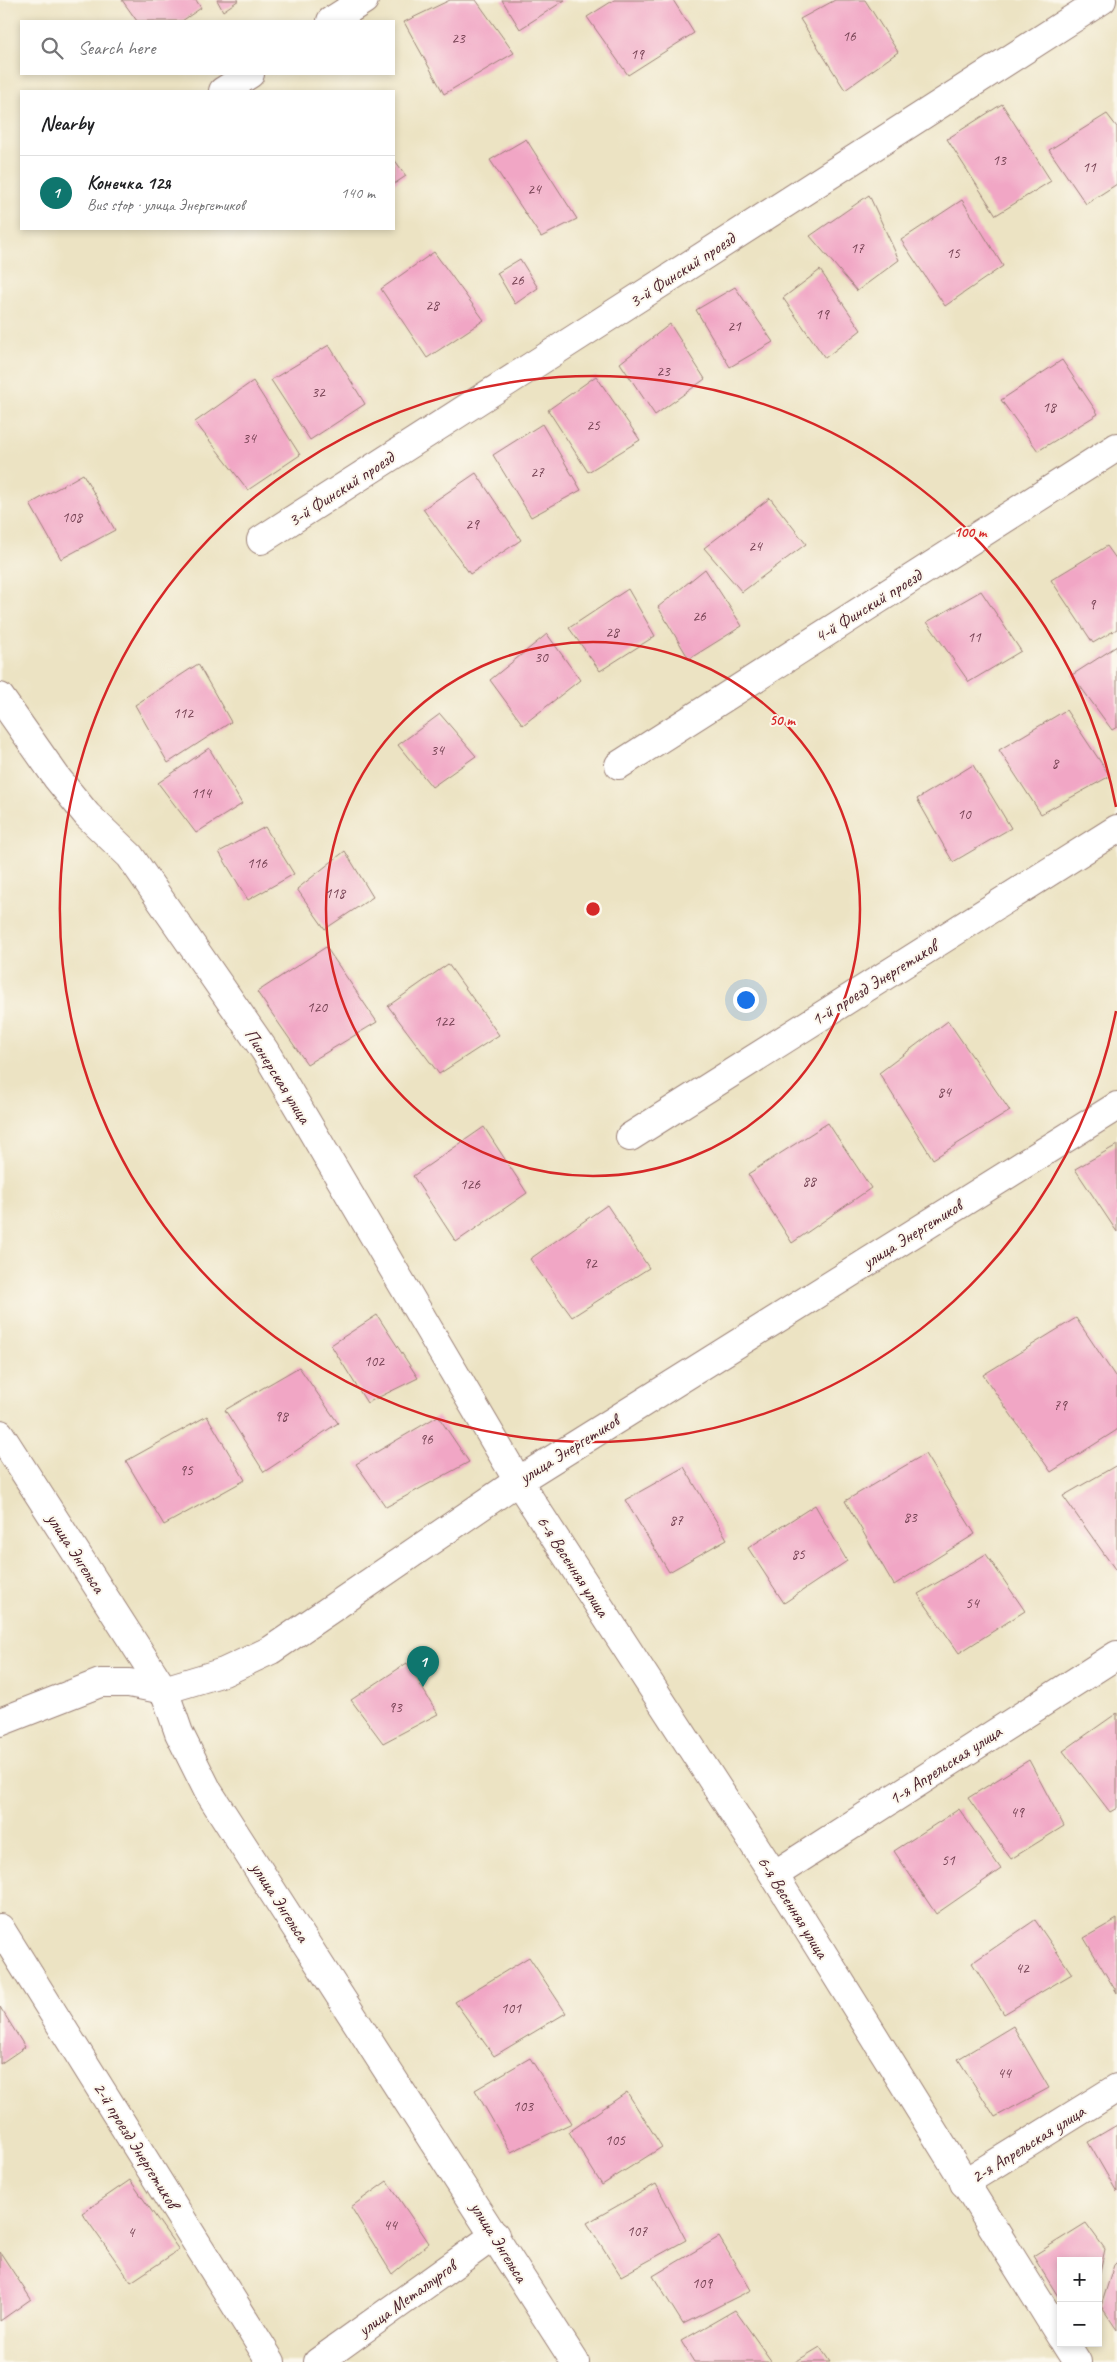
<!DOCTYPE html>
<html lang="en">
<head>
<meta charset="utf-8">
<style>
  :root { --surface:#fff; --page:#f6f6f6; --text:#202124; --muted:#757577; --line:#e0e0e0; --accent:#0f766e }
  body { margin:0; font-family:Caveat,sans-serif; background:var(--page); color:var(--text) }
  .controls { position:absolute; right:15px; bottom:15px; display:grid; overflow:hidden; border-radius:0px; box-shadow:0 2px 8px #0003 }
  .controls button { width:45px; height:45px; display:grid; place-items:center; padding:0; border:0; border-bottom:1px solid var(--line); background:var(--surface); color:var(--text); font:25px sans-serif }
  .you { position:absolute; left:745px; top:999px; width:18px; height:18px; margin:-12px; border:4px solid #fff; border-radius:50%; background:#1a73e8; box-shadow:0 0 0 8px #1a73e833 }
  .badge { display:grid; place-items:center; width:32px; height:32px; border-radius:50%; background:var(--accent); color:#fff; font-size:16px; font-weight:700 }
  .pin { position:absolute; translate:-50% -41px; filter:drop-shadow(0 1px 2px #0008) }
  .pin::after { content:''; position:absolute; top:26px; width:18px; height:15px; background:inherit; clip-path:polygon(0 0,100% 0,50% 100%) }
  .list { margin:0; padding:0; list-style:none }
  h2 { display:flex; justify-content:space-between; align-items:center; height:65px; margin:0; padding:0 20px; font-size:21px }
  h2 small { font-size:16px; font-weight:400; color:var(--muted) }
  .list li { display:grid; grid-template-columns:32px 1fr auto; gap:15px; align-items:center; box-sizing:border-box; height:75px; padding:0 20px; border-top:1px solid var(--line) }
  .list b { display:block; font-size:19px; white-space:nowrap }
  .list p { margin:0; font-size:16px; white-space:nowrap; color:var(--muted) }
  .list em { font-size:16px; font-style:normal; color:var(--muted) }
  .icon { flex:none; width:28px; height:28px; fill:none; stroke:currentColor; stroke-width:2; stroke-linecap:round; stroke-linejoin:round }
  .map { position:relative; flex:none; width:1117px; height:2362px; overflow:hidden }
  .search { position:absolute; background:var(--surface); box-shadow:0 2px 8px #0003; left:20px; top:20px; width:375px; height:55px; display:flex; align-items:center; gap:12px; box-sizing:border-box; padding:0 18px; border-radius:0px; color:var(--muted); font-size:19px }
  .panel { position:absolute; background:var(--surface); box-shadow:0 2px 8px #0003; left:20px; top:90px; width:375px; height:140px; border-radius:0px }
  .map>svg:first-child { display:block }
</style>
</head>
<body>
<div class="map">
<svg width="1117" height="2362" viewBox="0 0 1117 2362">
  <rect width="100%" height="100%" fill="#fbf7ec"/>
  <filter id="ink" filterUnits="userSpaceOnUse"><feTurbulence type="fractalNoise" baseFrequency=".02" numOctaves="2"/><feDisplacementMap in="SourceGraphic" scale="10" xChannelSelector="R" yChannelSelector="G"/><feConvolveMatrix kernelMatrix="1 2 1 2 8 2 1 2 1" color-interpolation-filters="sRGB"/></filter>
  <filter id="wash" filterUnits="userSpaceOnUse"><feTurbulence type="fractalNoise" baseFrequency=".0096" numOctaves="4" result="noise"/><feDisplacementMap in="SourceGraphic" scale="20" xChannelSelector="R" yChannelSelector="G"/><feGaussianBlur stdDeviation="1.12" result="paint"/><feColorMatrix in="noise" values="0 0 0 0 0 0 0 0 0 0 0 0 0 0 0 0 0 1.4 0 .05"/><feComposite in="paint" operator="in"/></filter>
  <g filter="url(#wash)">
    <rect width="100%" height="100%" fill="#ece3c3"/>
    <g id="blocks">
      <g fill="#f1a6c5">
        <path d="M122 0H196L201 8 182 21H137Z"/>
        <path d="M217 0H239L223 11Z"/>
        <path d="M450 0H476L514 53 444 94 404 22Z"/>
        <path d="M502 0H565L520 29Z"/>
        <path d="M614 0H673L694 33 628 75 587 17Z"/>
        <path d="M835 0H865L898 52 845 90 800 19Z"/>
        <path d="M1002 104 1051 181 996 215 947 139Z"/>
        <path d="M1107 114 1117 127V184L1086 204 1049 150Z"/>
        <path d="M526 139 577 219 541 237 490 160Z"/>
        <path d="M394 159 406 176 394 184Z"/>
        <path d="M869 195 899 260 857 291 810 236Z"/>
        <path d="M962 200 1003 266 945 306 901 240Z"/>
        <path d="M434 252 484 320 427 358 381 289Z"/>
        <path d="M520 259 538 288 515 304 497 273Z"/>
        <path d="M820 270 861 330 825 358 783 298Z"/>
        <path d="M735 287 773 342 730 367 696 310Z"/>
        <path d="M670 324 705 379 655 415 620 363Z"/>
        <path d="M329 345 365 404 310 440 271 380Z"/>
        <path d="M1062 360 1098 414 1038 451 1001 400Z"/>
        <path d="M596 376 640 440 588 472 548 410Z"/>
        <path d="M253 381 300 455 248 490 195 422Z"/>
        <path d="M542 424 581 490 531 517 493 455Z"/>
        <path d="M476 473 521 540 470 574 423 509Z"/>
        <path d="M83 474 115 530 61 559 30 504Z"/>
        <path d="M770 498 806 544 742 592 704 548Z"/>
        <path d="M1107 546 1117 560V629L1093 643 1051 580Z"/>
        <path d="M705 569 742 626 689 659 658 607Z"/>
        <path d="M628 589 655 636 600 671 569 628Z"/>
        <path d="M981 591 1021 651 969 682 927 622Z"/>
        <path d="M547 634 580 680 523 725 490 680Z"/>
        <path d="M1117 646V727L1112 730 1072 675Z"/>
        <path d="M198 664 231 722 168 763 135 705Z"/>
        <path d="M1066 710 1110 776 1041 814 999 750Z"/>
        <path d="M440 714 476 756 432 787 398 745Z"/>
        <path d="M209 748 242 804 196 833 158 783Z"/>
        <path d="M973 765 1011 828 953 862 917 799Z"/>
        <path d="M265 827 294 874 248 900 219 852Z"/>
        <path d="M345 851 373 897 325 929 297 889Z"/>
        <path d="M326 947 377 1022 307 1064 257 992Z"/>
        <path d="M448 964 499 1035 439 1074 388 1006Z"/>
        <path d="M948 1021 1010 1111 933 1159 879 1073Z"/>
        <path d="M828 1123 871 1188 792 1243 748 1174Z"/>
        <path d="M484 1127 527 1193 456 1242 413 1176Z"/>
        <path d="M1117 1145V1232L1075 1169Z"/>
        <path d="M607 1205 649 1268 572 1317 530 1259Z"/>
        <path d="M377 1315 418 1378 367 1403 331 1345Z"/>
        <path d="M1076 1318 1117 1379V1430L1051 1472 983 1375Z"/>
        <path d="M299 1367 338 1423 264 1472 225 1410Z"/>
        <path d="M207 1416 245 1480 164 1525 126 1461Z"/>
        <path d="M438 1416 469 1462 386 1507 356 1464Z"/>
        <path d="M925 1454 975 1534 894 1585 845 1501Z"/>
        <path d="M1117 1465V1572L1063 1496Z"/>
        <path d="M684 1467 727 1539 669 1572 625 1500Z"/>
        <path d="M815 1505 847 1561 784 1603 748 1548Z"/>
        <path d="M986 1554 1025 1611 959 1653 918 1594Z"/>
        <path d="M407 1663 438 1714 383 1743 351 1700Z"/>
        <path d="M1117 1713V1808L1110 1812 1063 1751Z"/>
        <path d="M1029 1760 1064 1826 1011 1859 968 1798Z"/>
        <path d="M959 1809 1001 1869 936 1914 894 1851Z"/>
        <path d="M1117 1919V1993L1084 1938Z"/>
        <path d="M1035 1920 1072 1974 1004 2014 972 1963Z"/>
        <path d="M529 1957 566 2013 494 2056 455 2002Z"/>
        <path d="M0 2007 25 2047 0 2064Z"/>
        <path d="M1013 2026 1049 2088 995 2117 958 2059Z"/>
        <path d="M530 2058 572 2123 511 2152 475 2090Z"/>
        <path d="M627 2092 662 2147 602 2185 569 2132Z"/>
        <path d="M1117 2125V2192L1088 2142Z"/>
        <path d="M130 2180 179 2250 131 2282 82 2213Z"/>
        <path d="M387 2181 429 2243 392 2274 351 2207Z"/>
        <path d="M656 2184 686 2240 621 2276 587 2223Z"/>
        <path d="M1086 2223 1105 2249 1099 2276 1098 2261H1061V2301L1033 2256Z"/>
        <path d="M719 2237 751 2290 683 2324 653 2276Z"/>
        <path d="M0 2252 31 2299 0 2321Z"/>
        <path d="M1117 2262V2330L1101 2306 1114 2265Z"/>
        <path d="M735 2310 772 2362H694L681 2341Z"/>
        <path d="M820 2347 830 2362H795Z"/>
      </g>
    </g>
  </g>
  <g filter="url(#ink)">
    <use href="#blocks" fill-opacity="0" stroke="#9b8177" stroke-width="1"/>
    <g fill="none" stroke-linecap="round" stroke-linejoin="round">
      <g stroke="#9b8177" stroke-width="30">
        <g id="minor">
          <path d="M331 21 364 0"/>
          <path d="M223 91 250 74"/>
          <path d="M261 540 1102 0"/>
          <path d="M0 697 57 778 87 815 130 856 265 1051 518 1481 774 1875 1061 2337"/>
          <path d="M619 765 1117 447"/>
          <path d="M630 1137 1117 829"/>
          <path d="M0 1434 164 1690 179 1733 208 1791 575 2362"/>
          <path d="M0 1722 100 1683H129L164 1690 224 1672 271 1650 518 1481 1117 1106"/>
          <path d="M774 1875 1117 1655"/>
          <path d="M0 1928 271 2362"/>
          <path d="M964 2183 1117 2088"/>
          <path d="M1065 2343 1077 2362"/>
          <path d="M318 2362 495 2235"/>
        </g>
      </g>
      <use href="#minor" stroke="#fff" stroke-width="28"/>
    </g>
  </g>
  <g fill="none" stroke="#d62828" stroke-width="2.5">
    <circle cx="593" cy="909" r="267"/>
    <path d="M1116 1011A533 533 0 1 1 1116 807"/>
  </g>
  <g text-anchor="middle" stroke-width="4" stroke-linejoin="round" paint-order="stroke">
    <g font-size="15" fill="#744152">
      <text x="849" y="41">16</text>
      <text x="458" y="43">23</text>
      <text x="637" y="59">19</text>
      <text x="999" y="165">13</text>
      <text x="1089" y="172">11</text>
      <text x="534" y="194">24</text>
      <text x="857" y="253">17</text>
      <text x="953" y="258">15</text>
      <text x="517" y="285">26</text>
      <text x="432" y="310">28</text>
      <text x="822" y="319">19</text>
      <text x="734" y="331">21</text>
      <text x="663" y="376">23</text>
      <text x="318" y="397">32</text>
      <text x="1049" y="412">18</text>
      <text x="593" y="430">25</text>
      <text x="249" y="443">34</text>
      <text x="537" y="477">27</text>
      <text x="72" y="522">108</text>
      <text x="472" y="529">29</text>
      <text x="755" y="551">24</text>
      <text x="1092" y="609">9</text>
      <text x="699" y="621">26</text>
      <text x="612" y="637">28</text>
      <text x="974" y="642">11</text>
      <text x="541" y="662">30</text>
      <text x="183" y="718">112</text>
      <text x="437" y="755">34</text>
      <text x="1055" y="768">8</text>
      <text x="201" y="798">114</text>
      <text x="964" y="819">10</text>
      <text x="257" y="868">116</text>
      <text x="335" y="898">118</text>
      <text x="317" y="1012">120</text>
      <text x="444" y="1026">122</text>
      <text x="944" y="1097">84</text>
      <text x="809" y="1186">88</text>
      <text x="470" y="1189">126</text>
      <text x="590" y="1268">92</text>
      <text x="374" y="1366">102</text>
      <text x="1060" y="1410">79</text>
      <text x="281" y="1421">98</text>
      <text x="426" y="1444">96</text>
      <text x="186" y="1475">95</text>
      <text x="910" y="1522">83</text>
      <text x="676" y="1525">87</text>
      <text x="798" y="1559">85</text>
      <text x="972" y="1608">54</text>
      <text x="395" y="1712">93</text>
      <text x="1017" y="1817">49</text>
      <text x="948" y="1865">51</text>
      <text x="1022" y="1973">42</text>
      <text x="511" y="2013">101</text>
      <text x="1004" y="2078">44</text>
      <text x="523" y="2111">103</text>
      <text x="615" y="2145">105</text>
      <text x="390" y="2230">44</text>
      <text x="637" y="2236">107</text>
      <text x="131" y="2237">4</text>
      <text x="702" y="2288">109</text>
    </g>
    <g font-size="18" fill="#4a1f2b" stroke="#fbf7ec">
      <text transform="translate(682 270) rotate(-33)" y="6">3-й Финский проезд</text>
      <text transform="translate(341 489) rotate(-33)" y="6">3-й Финский проезд</text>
      <text transform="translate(868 606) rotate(-32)" y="6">4-й Финский проезд</text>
      <text transform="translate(874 983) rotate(-32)" y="6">1-й проезд Энергетиков</text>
      <text transform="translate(278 1076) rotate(58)" y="6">Пионерская улица</text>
      <text transform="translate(912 1234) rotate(-32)" y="6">улица Энергетиков</text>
      <text transform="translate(569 1449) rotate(-32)" y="6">улица Энергетиков</text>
      <text transform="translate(76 1553) rotate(57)" y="6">улица Энгельса</text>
      <text transform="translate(573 1566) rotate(57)" y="6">6-я Весенняя улица</text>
      <text transform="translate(945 1765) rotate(-33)" y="6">1-я Апрельская улица</text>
      <text transform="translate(280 1902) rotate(57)" y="6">улица Энгельса</text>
      <text transform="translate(793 1907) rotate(58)" y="6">6-я Весенняя улица</text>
      <text transform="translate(1028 2144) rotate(-32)" y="6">2-я Апрельская улица</text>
      <text transform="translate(136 2145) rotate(58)" y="6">2-й проезд Энергетиков</text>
      <text transform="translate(499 2242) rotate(58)" y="6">улица Энгельса</text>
      <text transform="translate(407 2298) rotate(-36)" y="6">улица Металлургов</text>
    </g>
  </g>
  <circle cx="593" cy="909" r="8" fill="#d62828" stroke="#fbf7ec" stroke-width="2.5"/>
  <g font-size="15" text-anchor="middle" font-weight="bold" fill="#d62828" stroke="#fbf7ec" stroke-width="4" stroke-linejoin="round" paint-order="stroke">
    <text x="970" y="537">100 m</text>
    <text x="782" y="725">50 m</text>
  </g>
</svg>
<div class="controls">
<button>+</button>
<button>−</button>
</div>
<div class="you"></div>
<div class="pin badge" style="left:423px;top:1687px">1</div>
<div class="search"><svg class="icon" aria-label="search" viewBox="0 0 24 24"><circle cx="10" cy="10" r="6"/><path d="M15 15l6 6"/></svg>Search here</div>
<section class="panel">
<h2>Nearby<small></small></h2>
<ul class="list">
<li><span class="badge">1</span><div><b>Конечка 12я</b><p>Bus stop · улица Энергетиков</p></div><em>140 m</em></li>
</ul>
</section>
</div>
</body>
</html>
